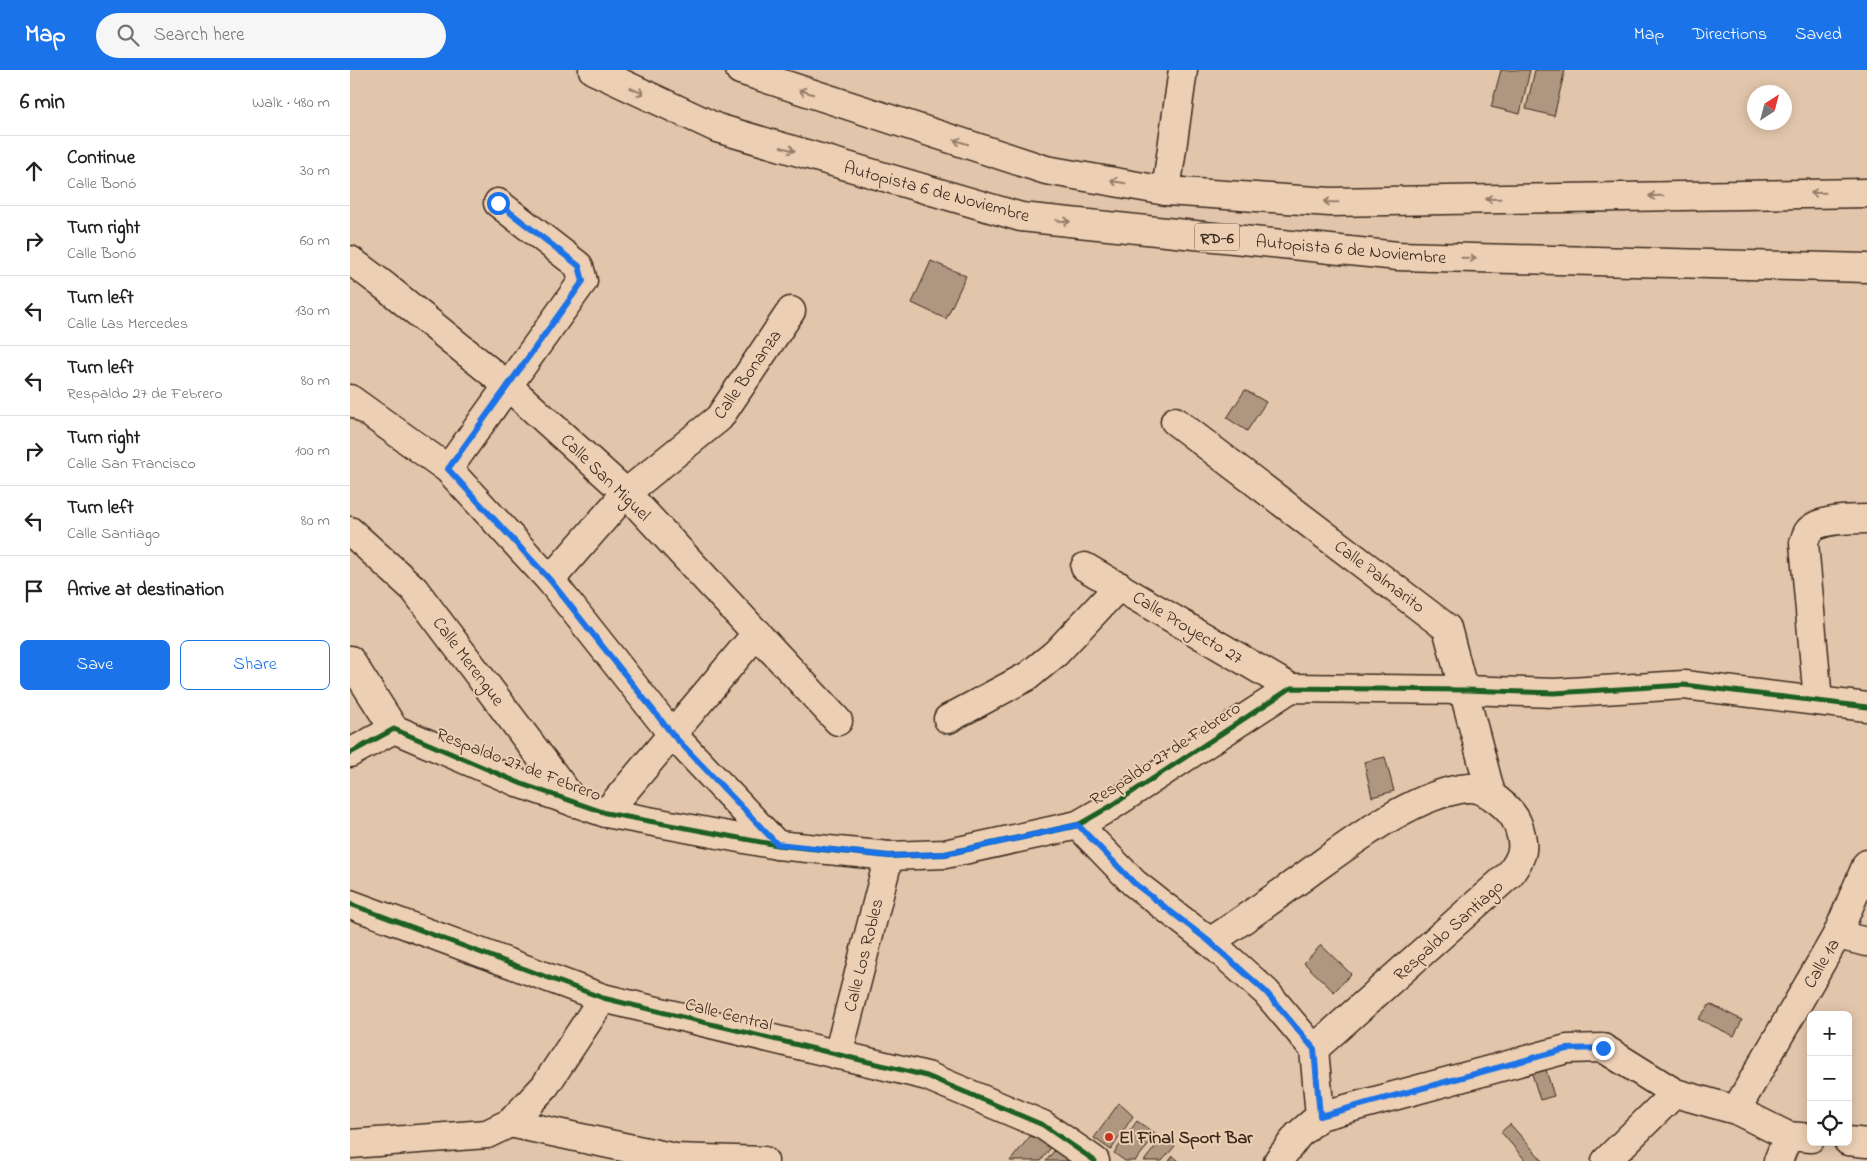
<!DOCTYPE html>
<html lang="en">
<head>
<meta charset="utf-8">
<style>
  :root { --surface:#fff; --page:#f6f6f6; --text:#202124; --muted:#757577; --line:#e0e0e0; --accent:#1a73e8 }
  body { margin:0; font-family:"Indie Flower",sans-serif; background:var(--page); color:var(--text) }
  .controls { position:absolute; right:15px; bottom:15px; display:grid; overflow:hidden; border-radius:8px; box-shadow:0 2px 12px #0003 }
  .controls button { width:45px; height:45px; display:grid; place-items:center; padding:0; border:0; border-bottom:1px solid var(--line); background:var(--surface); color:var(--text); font:25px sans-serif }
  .compass { position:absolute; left:1397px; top:15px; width:45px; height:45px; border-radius:50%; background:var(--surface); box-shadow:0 2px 12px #0003; rotate:36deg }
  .stop { position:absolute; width:15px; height:15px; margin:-11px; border:4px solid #1a73e8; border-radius:50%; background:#fff }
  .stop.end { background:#1a73e8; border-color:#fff; box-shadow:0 1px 5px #0008 }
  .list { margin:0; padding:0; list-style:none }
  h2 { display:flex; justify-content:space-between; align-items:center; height:65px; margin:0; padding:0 20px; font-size:21px }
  h2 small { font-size:16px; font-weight:400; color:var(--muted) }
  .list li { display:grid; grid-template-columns:32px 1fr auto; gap:15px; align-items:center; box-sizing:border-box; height:70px; padding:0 20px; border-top:1px solid var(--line) }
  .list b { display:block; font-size:19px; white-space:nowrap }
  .list p { margin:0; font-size:16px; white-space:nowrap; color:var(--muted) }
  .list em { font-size:16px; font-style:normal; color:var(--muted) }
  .actions { display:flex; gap:10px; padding:15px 20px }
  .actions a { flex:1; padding:11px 0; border:1px solid var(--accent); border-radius:8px; text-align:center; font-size:18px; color:var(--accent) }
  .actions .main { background:var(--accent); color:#fff }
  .icon { flex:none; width:28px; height:28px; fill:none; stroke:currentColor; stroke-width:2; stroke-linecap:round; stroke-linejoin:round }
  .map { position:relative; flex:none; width:1517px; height:1091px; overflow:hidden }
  header { display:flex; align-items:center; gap:30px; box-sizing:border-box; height:70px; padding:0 25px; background:var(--accent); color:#fff }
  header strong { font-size:24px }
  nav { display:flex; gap:28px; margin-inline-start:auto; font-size:18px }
  .search { width:350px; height:45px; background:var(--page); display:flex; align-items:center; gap:12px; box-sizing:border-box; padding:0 18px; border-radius:28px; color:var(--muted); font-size:19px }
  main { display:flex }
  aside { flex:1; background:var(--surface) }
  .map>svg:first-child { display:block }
</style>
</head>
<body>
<header>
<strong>Map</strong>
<div class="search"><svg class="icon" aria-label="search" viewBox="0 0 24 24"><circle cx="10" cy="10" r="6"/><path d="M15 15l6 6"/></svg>Search here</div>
<nav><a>Map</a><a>Directions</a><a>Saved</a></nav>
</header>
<main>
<aside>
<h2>6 min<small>Walk · 480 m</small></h2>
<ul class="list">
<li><svg class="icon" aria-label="ahead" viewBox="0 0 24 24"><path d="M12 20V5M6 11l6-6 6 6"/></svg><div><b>Continue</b><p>Calle Bonó</p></div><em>30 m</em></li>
<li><svg class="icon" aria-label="right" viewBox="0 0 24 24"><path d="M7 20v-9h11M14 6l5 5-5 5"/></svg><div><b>Turn right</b><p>Calle Bonó</p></div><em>60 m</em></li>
<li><svg class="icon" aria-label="left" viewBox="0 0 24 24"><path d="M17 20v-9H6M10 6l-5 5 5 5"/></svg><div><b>Turn left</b><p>Calle Las Mercedes</p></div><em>130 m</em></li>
<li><svg class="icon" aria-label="left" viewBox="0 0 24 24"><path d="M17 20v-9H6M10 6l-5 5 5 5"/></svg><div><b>Turn left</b><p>Respaldo 27 de Febrero</p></div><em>80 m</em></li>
<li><svg class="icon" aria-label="right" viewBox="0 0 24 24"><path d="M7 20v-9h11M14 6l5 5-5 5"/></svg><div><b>Turn right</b><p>Calle San Francisco</p></div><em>100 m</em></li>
<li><svg class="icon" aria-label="left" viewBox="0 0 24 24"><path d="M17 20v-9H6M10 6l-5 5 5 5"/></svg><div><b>Turn left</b><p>Calle Santiago</p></div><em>80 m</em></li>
<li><svg class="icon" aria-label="arrive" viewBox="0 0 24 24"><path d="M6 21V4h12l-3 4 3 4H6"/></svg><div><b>Arrive at destination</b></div></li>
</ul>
<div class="actions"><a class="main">Save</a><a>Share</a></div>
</aside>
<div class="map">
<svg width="1517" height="1091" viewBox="0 0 1517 1091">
  <rect width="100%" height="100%" fill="#e2c6ab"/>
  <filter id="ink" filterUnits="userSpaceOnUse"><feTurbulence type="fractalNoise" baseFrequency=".02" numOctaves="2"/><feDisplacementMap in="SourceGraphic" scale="10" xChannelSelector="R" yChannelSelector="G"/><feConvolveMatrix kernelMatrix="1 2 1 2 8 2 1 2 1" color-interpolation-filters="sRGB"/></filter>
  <g filter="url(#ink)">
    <g fill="#ae9680" stroke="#3b2a1e">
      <path d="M1151 0H1180L1170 44 1141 37Z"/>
      <path d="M1185 0H1215L1204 46 1176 39Z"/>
      <path d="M581 191 616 206 596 249 562 233Z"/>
      <path d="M895 320 916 332 897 361 877 348Z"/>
      <path d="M1035 687 1044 721 1022 727 1014 692Z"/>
      <path d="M971 875 1001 904 984 922 954 893Z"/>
      <path d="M1360 934 1392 950 1384 966 1348 949Z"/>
      <path d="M1196 1000 1204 1026 1190 1030 1182 1004Z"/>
      <path d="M769 1033 783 1046 761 1080 744 1068Z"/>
      <path d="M787 1051 807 1065 785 1091H775L764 1083Z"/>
      <path d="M1160 1054 1193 1091H1176L1151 1062Z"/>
      <path d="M682 1064 704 1073 691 1091H660Z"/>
      <path d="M813 1067 825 1076 812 1091H794Z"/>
      <path d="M708 1076 727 1091H696Z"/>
      <path d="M823 1086 829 1091H819Z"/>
    </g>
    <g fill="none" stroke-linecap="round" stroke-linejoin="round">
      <g stroke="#3b2a1e" stroke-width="31">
        <g id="minor">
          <path d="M816 121 833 0"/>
          <path d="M0 190 36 217 158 316 276 423 488 651"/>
          <path d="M0 329 98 399 200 510 322 664 427 775"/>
          <path d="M825 351 1097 558 1141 724"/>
          <path d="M98 399 233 211 229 196 148 133"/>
          <path d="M0 461 64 519 225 733"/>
          <path d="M735 497 941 618"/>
          <path d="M200 510 276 423 369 348 441 241"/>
          <path d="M0 590 44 659"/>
          <path d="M1468 631 1454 473C1455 470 1456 465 1458 462 1467 449 1502 449 1517 449"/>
          <path d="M598 649 678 606 706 583 769 516"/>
          <path d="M0 683 44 659 172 714 256 743 427 775 539 786 595 784 728 755 761 736 941 618 1114 620 1204 623 1334 615 1517 637"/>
          <path d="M256 743 407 563"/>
          <path d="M728 755 784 813 860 872 916 922 964 979 970 1046"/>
          <path d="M0 834 253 928 577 1006 693 1055 745 1091"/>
          <path d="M1487 865 1517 872"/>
          <path d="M860 872C894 850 927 826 960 802 1002 772 1066 722 1119 718 1136 717 1163 740 1168 755 1176 778 1173 786 1160 804L964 979"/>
          <path d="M488 985 539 786"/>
          <path d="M1386 1040 1487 865 1517 794"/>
          <path d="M160 1053 325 1088 414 1091"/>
          <path d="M1498 1071 1517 1073"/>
          <path d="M0 1074 137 1064 160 1053 195 1016 253 928"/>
          <path d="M928 1091 948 1065 970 1046 1217 979 1253 978 1325 1023 1386 1040 1438 1066 1461 1068"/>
          <path d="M1256 1091 1325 1023"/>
          <path d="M1428 1091 1438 1066"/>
        </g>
      </g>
      <g stroke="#3b2a1e" stroke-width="31">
        <g id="highway">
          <path d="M243 0 367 58 671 147 1048 186 1517 198"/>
          <path d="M390 0 696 100 816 121 980 132 1517 123"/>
        </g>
      </g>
      <use href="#minor" stroke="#edd0b4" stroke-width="28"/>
      <use href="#highway" stroke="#edd0b4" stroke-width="28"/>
      <g stroke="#edd0b4" stroke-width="8">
        <g id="cycleway">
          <path d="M0 683 44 659 172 714 256 743 427 775 539 786 595 784 728 755 761 736 941 618 1114 620 1204 623 1334 615 1517 637"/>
          <path d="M0 834 253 928 577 1006 693 1055 745 1091"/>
        </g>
      </g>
      <use href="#cycleway" stroke="#1b5e20" stroke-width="5"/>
    </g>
    <defs><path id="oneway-shaft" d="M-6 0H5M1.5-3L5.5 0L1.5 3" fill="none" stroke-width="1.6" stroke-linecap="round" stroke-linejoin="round" transform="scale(1.25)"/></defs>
    <g stroke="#947d69">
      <use href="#oneway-shaft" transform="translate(287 21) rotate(25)"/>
      <use href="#oneway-shaft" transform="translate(456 22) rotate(-162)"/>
      <use href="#oneway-shaft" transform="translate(611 72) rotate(-162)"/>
      <use href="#oneway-shaft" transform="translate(438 79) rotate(16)"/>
      <use href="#oneway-shaft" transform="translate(768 112) rotate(-170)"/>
      <use href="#oneway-shaft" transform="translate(1468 123) rotate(179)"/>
      <use href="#oneway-shaft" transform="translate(1306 126) rotate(179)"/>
      <use href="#oneway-shaft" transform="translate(1143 129) rotate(179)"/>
      <use href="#oneway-shaft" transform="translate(981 132) rotate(-179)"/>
      <use href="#oneway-shaft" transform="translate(713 151) rotate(6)"/>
      <use href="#oneway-shaft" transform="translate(1119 188) rotate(1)"/>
    </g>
  </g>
  <g fill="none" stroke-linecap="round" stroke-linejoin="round" filter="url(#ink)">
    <path stroke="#1a73e8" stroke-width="6" d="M148 133 229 196 233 211 98 399 200 510 322 664 427 774 539 786 595 784 728 755 784 813 860 872 916 922 964 979 970 1046 1216 979 1253 978"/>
  </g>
  <circle fill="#c8321e" stroke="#edd0b4" stroke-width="2" cx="759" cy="1067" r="5"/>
  <g text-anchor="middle" stroke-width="4" stroke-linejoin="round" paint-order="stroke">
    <rect fill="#edd0b4" stroke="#705c4b" stroke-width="1" x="844.5" y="153.5" width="45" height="27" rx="4"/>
    <g font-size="16" font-weight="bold" fill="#3b2a1e">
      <text x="867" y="173">RD-6</text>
    </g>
    <g font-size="18" fill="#3b2a1e" stroke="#edd0b4">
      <text transform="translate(587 121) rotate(15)" y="6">Autopista 6 de Noviembre</text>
      <text transform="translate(1001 179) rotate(5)" y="6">Autopista 6 de Noviembre</text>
      <text transform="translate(397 304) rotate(-55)" y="6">Calle Bonanza</text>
      <text transform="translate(256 407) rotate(44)" y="6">Calle San Miguel</text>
      <text transform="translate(1030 506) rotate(37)" y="6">Calle Palmarito</text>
      <text transform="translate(838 557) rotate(31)" y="6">Calle Proyecto 27</text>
      <text transform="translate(119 591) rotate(53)" y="6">Calle Merengue</text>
      <text transform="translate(815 683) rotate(-33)" y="6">Respaldo 27 de Febrero</text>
      <text transform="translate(169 694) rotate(21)" y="6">Respaldo 27 de Febrero</text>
      <text transform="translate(1098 860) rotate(-42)" y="6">Respaldo Santiago</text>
      <text transform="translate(513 885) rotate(-76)" y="6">Calle Los Robles</text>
      <text transform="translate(1471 893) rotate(-60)" y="6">Calle 1a</text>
      <text transform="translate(379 944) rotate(14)" y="6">Calle Central</text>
    </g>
    <g font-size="18" font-weight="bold" fill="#3b2a1e" stroke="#edd0b4" text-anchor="start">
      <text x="769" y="1073">El Final Sport Bar</text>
    </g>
  </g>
</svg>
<div class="controls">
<button>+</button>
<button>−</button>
<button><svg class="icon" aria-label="locate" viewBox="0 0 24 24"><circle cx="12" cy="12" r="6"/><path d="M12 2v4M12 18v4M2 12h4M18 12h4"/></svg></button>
</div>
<svg class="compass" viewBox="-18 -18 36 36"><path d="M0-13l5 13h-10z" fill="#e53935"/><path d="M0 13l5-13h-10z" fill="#757577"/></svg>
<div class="stop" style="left:148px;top:133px"></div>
<div class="stop end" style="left:1253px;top:978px"></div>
</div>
</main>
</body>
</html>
